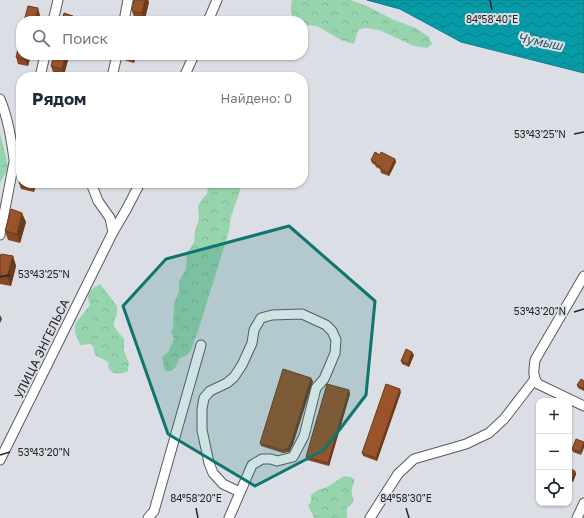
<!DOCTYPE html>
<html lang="ru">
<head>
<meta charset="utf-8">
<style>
  :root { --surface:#fff; --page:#f2f2f3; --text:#1f2937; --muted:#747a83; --line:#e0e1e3 }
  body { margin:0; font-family:"Golos Text",sans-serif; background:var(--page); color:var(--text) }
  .controls { position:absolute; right:12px; bottom:12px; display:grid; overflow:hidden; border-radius:8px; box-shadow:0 1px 3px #0004 }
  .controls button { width:36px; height:36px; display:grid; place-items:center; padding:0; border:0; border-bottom:1px solid var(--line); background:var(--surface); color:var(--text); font:20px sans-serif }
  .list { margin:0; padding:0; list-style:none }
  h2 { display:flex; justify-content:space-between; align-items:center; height:52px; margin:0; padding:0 16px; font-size:17px }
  h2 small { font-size:13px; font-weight:400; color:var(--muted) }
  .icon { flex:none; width:22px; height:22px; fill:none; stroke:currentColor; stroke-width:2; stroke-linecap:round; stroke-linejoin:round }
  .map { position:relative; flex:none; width:584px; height:518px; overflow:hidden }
  .search { position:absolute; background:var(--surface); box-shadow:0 1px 3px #0004; left:16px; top:16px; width:292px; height:44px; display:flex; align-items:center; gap:10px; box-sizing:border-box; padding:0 14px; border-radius:16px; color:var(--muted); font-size:15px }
  .panel { position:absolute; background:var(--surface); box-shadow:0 1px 3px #0004; left:16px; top:72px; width:292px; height:116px; border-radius:16px }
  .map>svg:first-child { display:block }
</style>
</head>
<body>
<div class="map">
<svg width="584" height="518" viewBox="0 0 584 518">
  <defs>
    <pattern id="forest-crowns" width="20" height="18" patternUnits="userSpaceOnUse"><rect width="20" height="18" fill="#96d4ae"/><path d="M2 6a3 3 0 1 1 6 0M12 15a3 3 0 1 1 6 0" fill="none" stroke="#81b696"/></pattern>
    <pattern id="water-waves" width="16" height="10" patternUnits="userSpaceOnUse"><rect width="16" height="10" fill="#079ba8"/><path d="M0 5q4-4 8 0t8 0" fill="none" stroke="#087e89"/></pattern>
  </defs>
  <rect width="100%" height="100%" fill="#dcdee5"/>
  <g fill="url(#forest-crowns)">
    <path d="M292 0H351L367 6 394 20 416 28 429 37 432 44 427 48 414 46 379 30 365 28 358 30 354 44 341 40 317 26 304 25 303 21C290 21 290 10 292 0Z"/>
    <path d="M0 133 8 166C7 173 1 178 0 185Z"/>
    <path d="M212 183H239L240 191 231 216 229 231 198 331C195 337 192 350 189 353 187 356 183 357 180 358 176 365 175 373 165 371L162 357 168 352 174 339 171 331 173 328 174 303 179 292V281L186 269 187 253 194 242 195 231 199 219 198 206 202 199 207 194 208 186Z"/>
    <path d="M100 284 117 306V314L114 322V327L124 339V351L129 363 128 371C124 374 112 375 109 369 108 366 109 364 108 362L95 355 93 346 90 344 80 345 75 332V324L90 305C86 292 88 291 100 284Z"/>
    <path d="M344 476 351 477 354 479C355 483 353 484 352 488 350 499 359 499 347 508V518H314L308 505 311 502V495L318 490 327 487Z"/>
  </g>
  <path fill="url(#water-waves)" stroke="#107882" d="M367 0H584V73L461 42 400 9Z"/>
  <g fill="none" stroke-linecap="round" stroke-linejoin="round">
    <g stroke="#595a61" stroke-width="11">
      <g id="minor">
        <path d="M53 21 58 0"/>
        <path d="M124 21 128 0"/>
        <path d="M208 21 217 0"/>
        <path d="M40 77 45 55"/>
        <path d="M112 77 117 55"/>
        <path d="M184 77 194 55"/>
        <path d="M0 99C8 118 11 138 14 159"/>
        <path d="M113 232 126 210 140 183"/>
        <path d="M0 235 14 162 21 139"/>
        <path d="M584 276 535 360C534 369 532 376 538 384L584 406"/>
        <path d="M0 460 113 232 110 218 98 201 91 183"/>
        <path d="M148 518 154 511 201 345"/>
        <path d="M229 518 252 465 262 459H271L277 461 293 457 304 436 316 388 324 379 330 365 335 353 336 340 332 331 326 325 302 314 272 315 261 318 254 330 252 343 242 365 234 377 227 383 210 391 204 398 202 409V430L209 463 213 473 223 484 240 492"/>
        <path d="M370 518 398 474 414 459 466 444 489 433 504 419 535 379"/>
        <path d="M577 518 584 503"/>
      </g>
    </g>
    <use href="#minor" stroke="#fff" stroke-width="9"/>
  </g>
  <g fill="#844825">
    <path d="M134 0H148L149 2 145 19 134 17 132 11Z"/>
    <path d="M21 55H31L28 66 18 64 16 57Z"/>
    <path d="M122 55H136L134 63 124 60Z"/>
    <path d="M69 56 64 75 53 72 51 66Z"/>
    <path d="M380 155 395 159 396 162 389 176 381 173 380 169 376 167 375 165 372 163 371 160Z"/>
    <path d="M19 183H36L34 192 21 189Z"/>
    <path d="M26 222 20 243 8 240 5 231Z"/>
    <path d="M13 256 16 266 11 286 0 284V257Z"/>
    <path d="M414 355 409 367 402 364 401 361Z"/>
    <path d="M313 381 293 444 289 452 283 453 261 446 260 443Z"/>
    <path d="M584 381V391L578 388 577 385Z"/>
    <path d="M349 390 350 394 329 466 307 460 306 457Z"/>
    <path d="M401 392 377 461 363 456 362 453Z"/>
    <path d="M576 439 581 455 573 452 572 449Z"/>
    <path d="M569 468 575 471 576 474 573 482 569 480Z"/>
  </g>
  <g fill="#6b3b1e">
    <path d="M145 0H148L149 2 145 19 142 13Z"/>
    <path d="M38 8 40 15 38 21H35Z"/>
    <path d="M73 16 75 21H72Z"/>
    <path d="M27 55H31L28 66 26 60Z"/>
    <path d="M66 55H69V56L64 75 62 69Z"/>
    <path d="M132 55H136L134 63 132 56Z"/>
    <path d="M395 159 396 162 389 176 388 173Z"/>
    <path d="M32 183H36L34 192 32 186Z"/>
    <path d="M22 213 26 222 20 243 17 234Z"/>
    <path d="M13 256 16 266 11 286 7 277Z"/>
    <path d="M0 315 2 319 0 323Z"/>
    <path d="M412 352 414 355 409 367 408 364Z"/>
    <path d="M311 378 313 381 293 444 289 452 288 449Z"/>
    <path d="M400 389 401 392 377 461 376 458Z"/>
    <path d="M349 390 350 394 329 466 328 463Z"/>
    <path d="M584 442V448L581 455 580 452Z"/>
    <path d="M575 471 576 474 573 482 572 479Z"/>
  </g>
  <g fill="#99542b" stroke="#6b3b1e">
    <path d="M134 0H145L142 13 132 11Z"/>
    <path d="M28 6 38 8 35 21H24Z"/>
    <path d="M64 13 73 16 72 21H62Z"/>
    <path d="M21 38V55H27L26 60 16 57Z"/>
    <path d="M54 55H66L62 69 51 66Z"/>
    <path d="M375 152 380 155 381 152 395 159 388 173 380 169 381 167 375 164 376 163 371 160Z"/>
    <path d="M21 172V183H32V186L19 183Z"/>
    <path d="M11 209 22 213 17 234 5 231Z"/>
    <path d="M1 254 13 256 7 277 0 275V257Z"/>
    <path d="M406 349 412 352 408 364 401 361Z"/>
    <path d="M283 369 311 378 292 441 288 449 282 450 260 443Z"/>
    <path d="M581 379 584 381V389L577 385Z"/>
    <path d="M327 384 349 390 328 463 306 457Z"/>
    <path d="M386 384 400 389 376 458 362 453Z"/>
    <path d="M576 439 584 442 580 452 572 449Z"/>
    <path d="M569 468 575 471 572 479 569 478Z"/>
  </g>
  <path fill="#0f766e" fill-opacity="0.2" stroke="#0f766e" stroke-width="3" stroke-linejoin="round" d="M289 226 375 301 366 395 324 450 255 486 168 434 123 306 166 259Z"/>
  <path fill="none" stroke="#262629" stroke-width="1.5" d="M490 0 492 10M574 134 584 132M0 277 10 275M574 312 584 309M0 455 10 452M196 508 198 518M406 508 409 518"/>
  <g text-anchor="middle" stroke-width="4" stroke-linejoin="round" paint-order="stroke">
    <g font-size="12" fill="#262629" stroke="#dcdee5">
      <text transform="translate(42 349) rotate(-64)" y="4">УЛИЦА ЭНГЕЛЬСА</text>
    </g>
    <g font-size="13" font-style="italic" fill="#285a60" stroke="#dcdee5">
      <text transform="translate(540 41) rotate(11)" y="5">Чумыш</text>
    </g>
  </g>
  <g font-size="10" text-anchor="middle" fill="#262629" stroke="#dcdee5" stroke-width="4" stroke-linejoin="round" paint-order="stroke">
    <text x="492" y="23">84°58'40"E</text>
    <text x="540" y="138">53°43'25"N</text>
    <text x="44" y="278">53°43'25"N</text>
    <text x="540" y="315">53°43'20"N</text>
    <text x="44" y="456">53°43'20"N</text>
    <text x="196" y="502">84°58'20"E</text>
    <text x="406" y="502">84°58'30"E</text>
  </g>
</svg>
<div class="controls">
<button>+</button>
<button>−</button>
<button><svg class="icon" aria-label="locate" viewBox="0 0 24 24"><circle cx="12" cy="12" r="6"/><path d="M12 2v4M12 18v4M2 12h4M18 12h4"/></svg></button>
</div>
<div class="search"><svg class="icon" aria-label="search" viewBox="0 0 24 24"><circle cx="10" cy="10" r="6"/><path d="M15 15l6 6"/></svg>Поиск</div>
<section class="panel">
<h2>Рядом<small>Найдено: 0</small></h2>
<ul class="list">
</ul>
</section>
</div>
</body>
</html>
